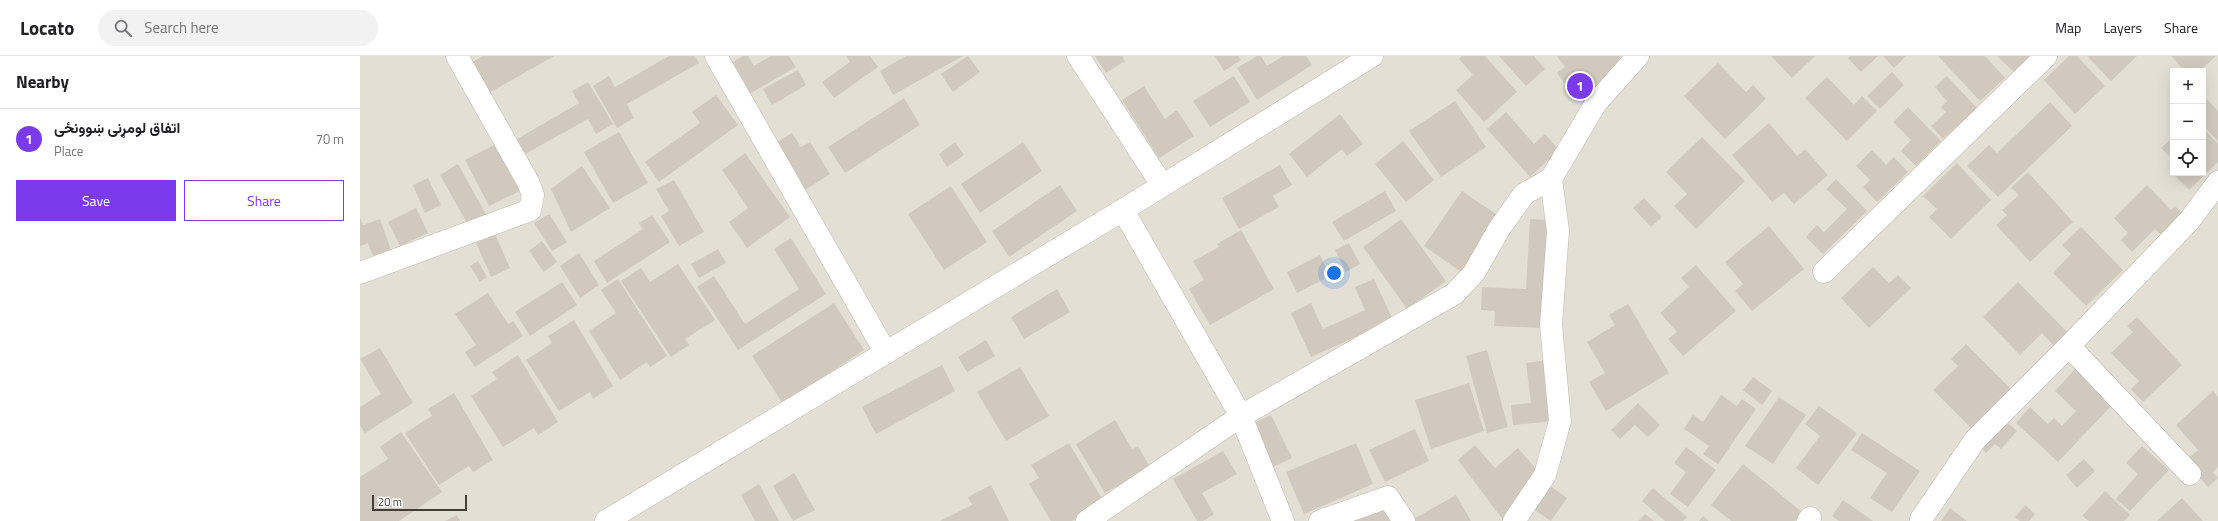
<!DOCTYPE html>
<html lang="en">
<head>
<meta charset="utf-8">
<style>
  :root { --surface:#fff; --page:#f2f2f2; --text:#202124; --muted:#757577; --line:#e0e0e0; --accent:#7c3aed }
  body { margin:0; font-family:"Titillium Web",Vazirmatn,sans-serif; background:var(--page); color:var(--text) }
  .controls { position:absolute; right:12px; top:12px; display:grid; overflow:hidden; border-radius:0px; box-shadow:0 4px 16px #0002 }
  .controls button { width:36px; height:36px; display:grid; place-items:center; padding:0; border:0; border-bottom:1px solid var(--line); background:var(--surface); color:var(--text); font:20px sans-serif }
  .scale { position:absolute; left:12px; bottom:10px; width:95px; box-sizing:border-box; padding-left:4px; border:2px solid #433e36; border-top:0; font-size:11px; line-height:14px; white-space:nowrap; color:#433e36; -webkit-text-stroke:3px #fff; paint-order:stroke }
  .you { position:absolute; left:974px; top:217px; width:14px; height:14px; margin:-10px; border:3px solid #fff; border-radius:50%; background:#1a73e8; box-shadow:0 0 0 6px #1a73e833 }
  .badge { display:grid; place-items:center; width:26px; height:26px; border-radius:50%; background:var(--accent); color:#fff; font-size:13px; font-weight:700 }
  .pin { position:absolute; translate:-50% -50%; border:2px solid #fff; box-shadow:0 1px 4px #0006 }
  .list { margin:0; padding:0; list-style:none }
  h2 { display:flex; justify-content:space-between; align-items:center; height:52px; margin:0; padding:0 16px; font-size:17px }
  h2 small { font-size:13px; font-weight:400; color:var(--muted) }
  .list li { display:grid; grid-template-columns:26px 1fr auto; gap:12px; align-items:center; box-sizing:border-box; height:60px; padding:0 16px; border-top:1px solid var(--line) }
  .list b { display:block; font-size:15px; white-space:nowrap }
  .list p { margin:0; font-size:13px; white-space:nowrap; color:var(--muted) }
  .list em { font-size:13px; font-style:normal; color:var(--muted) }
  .actions { display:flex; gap:8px; padding:12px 16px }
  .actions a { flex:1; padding:9px 0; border:1px solid var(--accent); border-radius:0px; text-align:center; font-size:14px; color:var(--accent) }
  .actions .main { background:var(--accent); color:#fff }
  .icon { flex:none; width:22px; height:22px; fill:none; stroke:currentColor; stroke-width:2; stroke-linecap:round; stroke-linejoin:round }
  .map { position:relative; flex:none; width:1858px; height:465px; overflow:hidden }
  header { display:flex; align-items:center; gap:24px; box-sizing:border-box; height:56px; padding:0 20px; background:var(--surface); border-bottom:1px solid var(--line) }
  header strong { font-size:19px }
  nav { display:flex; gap:22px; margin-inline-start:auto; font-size:14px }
  .search { width:280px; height:36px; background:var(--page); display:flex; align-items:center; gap:10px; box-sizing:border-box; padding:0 14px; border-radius:22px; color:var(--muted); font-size:15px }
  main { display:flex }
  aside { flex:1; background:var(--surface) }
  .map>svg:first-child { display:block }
</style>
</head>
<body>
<header>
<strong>Locato</strong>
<div class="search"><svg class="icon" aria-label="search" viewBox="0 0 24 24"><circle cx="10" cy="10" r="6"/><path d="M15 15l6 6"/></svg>Search here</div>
<nav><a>Map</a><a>Layers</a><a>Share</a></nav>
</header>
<main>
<aside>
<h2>Nearby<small></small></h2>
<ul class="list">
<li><span class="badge">1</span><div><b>اتفاق لومړنی ښوونځی</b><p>Place</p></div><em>70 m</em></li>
</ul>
<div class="actions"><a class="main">Save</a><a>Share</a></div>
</aside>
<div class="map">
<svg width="1858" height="465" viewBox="0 0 1858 465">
  <rect width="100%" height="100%" fill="#f1eee6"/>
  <path fill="#e4dfd5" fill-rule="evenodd" d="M0 0H1858V465H0ZM1813 15H1843V117H1813Z"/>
  <g fill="#d1c9bd">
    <path d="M123 0H194L129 37 112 6Z"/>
    <path d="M309 0H335L339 7 267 48 274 62 257 72 233 30 249 20 255 31Z"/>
    <path d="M383 0H388L394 10 411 0H429L436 11 386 40 368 9Z"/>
    <path d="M486 0H510L518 11 474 42 462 26 490 6Z"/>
    <path d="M546 0H603L533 39 520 15Z"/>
    <path d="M608 0 620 16 593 36 581 18Z"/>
    <path d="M735 0H762L765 5 746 17Z"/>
    <path d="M855 0H878L881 4 864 15Z"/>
    <path d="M897 0H901L907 10 923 0H946L952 9 897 44 877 12Z"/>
    <path d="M1102 0H1125L1157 36 1124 66 1096 34 1113 19 1099 3Z"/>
    <path d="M1139 0H1174L1185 13 1166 30Z"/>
    <path d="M1197 0H1260L1265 7 1216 43 1197 17 1205 11Z"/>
    <path d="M1411 0H1455L1432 22Z"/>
    <path d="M1490 0H1518L1501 16 1488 2Z"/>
    <path d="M1523 0H1546L1534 12Z"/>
    <path d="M1578 0H1625L1645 22 1620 45Z"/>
    <path d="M1637 0H1670L1654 16Z"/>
    <path d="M1709 0H1717L1745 30 1715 58 1684 24Z"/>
    <path d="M1727 0H1777L1751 25Z"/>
    <path d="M1811 0H1856L1840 15H1825Z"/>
    <path d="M1358 7 1386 36 1393 29 1406 43 1365 83 1324 40Z"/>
    <path d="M438 14 446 29 412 49 403 33Z"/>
    <path d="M1532 16 1544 29 1520 53 1507 40Z"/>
    <path d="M874 20 890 46 850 71 833 45Z"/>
    <path d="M1587 20 1617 52 1583 83 1571 70 1586 56 1581 51 1587 45 1575 31Z"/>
    <path d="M1467 21 1494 49 1502 40 1517 55 1487 85 1445 42Z"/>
    <path d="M228 26 253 68 236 78 228 63 165 98 157 83 219 47 212 35Z"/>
    <path d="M784 30 805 63 817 54 834 80 799 102 762 44Z"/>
    <path d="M356 39 378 69 299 126 285 106 340 67 332 56Z"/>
    <path d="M1843 39 1858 55V85L1843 70Z"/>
    <path d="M544 42 560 69 485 117 468 91Z"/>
    <path d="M1095 45 1126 91 1081 121 1049 75Z"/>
    <path d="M1690 46 1712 70 1638 141 1607 110 1629 89 1637 97Z"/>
    <path d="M1548 51 1581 85 1556 110 1541 95 1551 84 1533 66Z"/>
    <path d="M1146 56 1174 88 1185 78 1199 94 1170 121 1127 73Z"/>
    <path d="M980 58 1003 88 987 100 982 93 947 121 929 98Z"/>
    <path d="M1409 67 1437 100 1445 93 1468 119 1434 148 1424 137 1412 146 1372 99Z"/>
    <path d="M1843 72 1858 88V106L1829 134 1813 118 1843 117Z"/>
    <path d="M259 76 288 127 253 147 224 96Z"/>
    <path d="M432 77 441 91 450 86 470 118 442 136 413 89Z"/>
    <path d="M1342 81 1385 125 1336 173 1314 150 1327 138 1306 116Z"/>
    <path d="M1813 81V104L1801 92Z"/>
    <path d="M1043 85 1074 124 1046 146 1015 108Z"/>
    <path d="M595 86 604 99 587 111 579 98Z"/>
    <path d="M663 86 682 115 620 157 601 128Z"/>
    <path d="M136 88 160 135 129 150 105 104Z"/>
    <path d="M1512 94 1526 109 1534 101 1548 116 1517 146 1503 131 1510 124 1496 110Z"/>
    <path d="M385 97 430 161 387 192 369 166 388 152 362 114Z"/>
    <path d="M1597 107 1631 144 1591 183 1569 161 1577 153 1563 140Z"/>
    <path d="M98 108 129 164 111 174 80 119Z"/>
    <path d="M920 109 932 129 913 140 919 151 879 173 862 142Z"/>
    <path d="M222 110 250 152 211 176 191 133Z"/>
    <path d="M1668 116 1713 166 1670 206 1636 169 1647 159 1642 154 1659 139 1651 132Z"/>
    <path d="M68 122 81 149 65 157 53 129Z"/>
    <path d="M1476 123 1507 155 1463 198 1446 181 1457 169 1464 176 1487 153 1466 133Z"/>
    <path d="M314 124 344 176 319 190 301 160 309 155 296 133Z"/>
    <path d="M700 129 717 155 649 201 632 175Z"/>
    <path d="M1787 129 1811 154 1815 150 1825 160 1803 181 1795 173 1772 196 1761 184 1768 177 1754 162Z"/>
    <path d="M591 130 627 186 584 214 548 158Z"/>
    <path d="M1025 135 1036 155 984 185 972 166Z"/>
    <path d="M1102 135 1142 162 1104 218 1064 190Z"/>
    <path d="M1284 142 1302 161 1291 171 1273 152Z"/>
    <path d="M56 152 68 177 40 190 28 166Z"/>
    <path d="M189 158 207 186 192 195 174 167Z"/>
    <path d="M292 159 310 186 247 227 234 205 283 173 279 167Z"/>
    <path d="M0 161 3 169 20 163 31 194 13 200 8 187 0 190Z"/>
    <path d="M1041 163 1086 225 1047 253 1003 191Z"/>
    <path d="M1170 163 1189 164 1183 272 1134 270 1135 255 1121 254 1122 231 1166 233Z"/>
    <path d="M1409 170 1444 213 1392 255 1375 235 1383 228 1365 206Z"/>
    <path d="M1721 171 1763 214 1726 250 1693 217 1711 198 1702 189Z"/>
    <path d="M881 174 914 233 850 269 829 233 844 224 833 205 859 191 857 188Z"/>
    <path d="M135 178 150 212 131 221 116 187Z"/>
    <path d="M431 182 466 238 378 294 337 231 354 220 385 268 439 233 414 193Z"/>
    <path d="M182 185 197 206 184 216 169 195Z"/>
    <path d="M989 187 1000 208 986 216 975 194Z"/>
    <path d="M358 193 366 207 339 222 331 208Z"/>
    <path d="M219 197 239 229 220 242 200 210Z"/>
    <path d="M960 199 970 220 937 237 927 216Z"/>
    <path d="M118 205 127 221 120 226 110 210Z"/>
    <path d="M318 208 355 264 325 283 329 289 311 301 261 225 281 212 290 226Z"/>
    <path d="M1336 209 1376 255 1323 300 1308 283 1317 276 1300 257 1329 231 1321 222Z"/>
    <path d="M1513 211 1529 227 1538 219 1551 232 1509 272 1481 242Z"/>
    <path d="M258 223 307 300 290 311 287 306 260 324 229 275 256 257 241 234Z"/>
    <path d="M1014 223 1033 264 951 301 931 257 951 247 963 273 1005 254 995 231Z"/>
    <path d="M202 226 217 249 170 280 155 256Z"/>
    <path d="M1658 226 1709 278 1695 291 1682 277 1660 299 1623 261Z"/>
    <path d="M697 233 710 256 664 283 651 261Z"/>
    <path d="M128 237 148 268 153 265 163 280 115 311 105 296 116 289 95 258Z"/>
    <path d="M474 247 504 294 423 348 392 300Z"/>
    <path d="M1268 248 1309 317 1246 355 1229 326 1245 317 1227 286 1255 269 1249 259Z"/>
    <path d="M1777 261 1822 309 1783 346 1771 333 1779 325 1751 297 1773 276 1767 270Z"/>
    <path d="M214 264 253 330 233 343 230 336 199 355 166 304 192 287 188 280Z"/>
    <path d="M626 284 635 300 607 316 598 301Z"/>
    <path d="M1606 288 1653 335 1613 374 1573 334 1598 310 1591 303Z"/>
    <path d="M20 292 53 347 5 377 0 369V351L21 338 0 303Z"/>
    <path d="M1127 294 1148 371 1127 377 1106 300Z"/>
    <path d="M158 299 198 366 178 379 174 372 143 391 111 340 137 323 132 316Z"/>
    <path d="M1188 304 1194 365 1153 369 1151 349 1171 347 1166 307Z"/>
    <path d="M582 309 595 335 516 378 502 351Z"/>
    <path d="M660 311 689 360 646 385 617 336Z"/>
    <path d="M1715 313 1753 348 1698 406 1656 367 1670 351 1688 368 1694 362 1702 370 1716 355 1695 335Z"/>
    <path d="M1393 321 1412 335 1402 349 1383 334Z"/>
    <path d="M1109 327 1124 375 1071 393 1055 344Z"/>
    <path d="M1853 335 1858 341V411L1853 416 1858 422 1848 431 1825 405 1838 394 1816 369Z"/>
    <path d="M94 337 133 404 113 416 109 410 79 429 45 377 72 360 68 353Z"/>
    <path d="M1361 339 1377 350 1382 343 1396 353 1358 408 1343 398 1349 390 1324 373 1333 359 1343 366Z"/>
    <path d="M1419 341 1446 359 1413 408 1385 390Z"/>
    <path d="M1278 347 1300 369 1288 381 1275 369 1260 383 1251 374Z"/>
    <path d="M1459 350 1497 377 1458 429 1436 412 1460 380 1445 368Z"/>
    <path d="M911 359 932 402 907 414 887 370Z"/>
    <path d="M1642 362 1657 375 1641 393 1635 388 1626 397 1618 389Z"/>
    <path d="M755 364 772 393 778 390 790 411 745 437 716 388Z"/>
    <path d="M1055 373 1069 405 1025 426 1009 394Z"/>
    <path d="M41 376 82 436 39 465H0V421L28 403 20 391Z"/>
    <path d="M1502 377 1560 415 1532 456 1510 442 1527 417 1491 394Z"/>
    <path d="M709 387 744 446 712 465H691L669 428 679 422 671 409Z"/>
    <path d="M996 387 1013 428 944 458 926 416Z"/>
    <path d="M1115 389 1135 412 1158 392 1176 413 1143 464 1098 404Z"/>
    <path d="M1782 390 1809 414 1770 455 1756 443 1778 418 1766 407Z"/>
    <path d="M1326 391 1356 414 1328 451 1310 438 1326 416 1314 407Z"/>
    <path d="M863 395 877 418 842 437 854 458 843 465H837L813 423Z"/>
    <path d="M1724 403 1735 415 1717 432 1706 419Z"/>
    <path d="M1383 408 1442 456 1435 465H1371L1351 449Z"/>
    <path d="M434 417 455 454 433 465 413 430Z"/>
    <path d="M399 428 419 465H395L381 439Z"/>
    <path d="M631 429 649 465H580L612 449 608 441Z"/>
    <path d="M1190 430 1207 442 1191 465 1173 453Z"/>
    <path d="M1293 432 1327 461 1323 465H1305L1282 445Z"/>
    <path d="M1745 435 1770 459 1764 465H1729L1722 460Z"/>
    <path d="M1096 439 1111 465H1050Z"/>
    <path d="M1822 442 1843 465H1797Z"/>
    <path d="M1483 444 1513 465H1479L1472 460Z"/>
    <path d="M1025 448 1033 465H989Z"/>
    <path d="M1665 449 1675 458 1669 465H1660L1655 461Z"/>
    <path d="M1590 452 1607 465H1581Z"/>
    <path d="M1285 458 1294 465H1278Z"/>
    <path d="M97 459 100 465H85Z"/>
    <path d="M1343 460 1349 465H1339Z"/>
  </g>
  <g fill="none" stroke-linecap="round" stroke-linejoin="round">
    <g stroke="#beb8ad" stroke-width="23">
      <g id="minor">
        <path d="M356 0 526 297"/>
        <path d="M718 0 802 129"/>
        <path d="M763 154 881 360 923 465"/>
        <path d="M1464 216 1686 0"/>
        <path d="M0 217 170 154 173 139 168 126 97 0"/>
        <path d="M1709 290 1830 418"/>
        <path d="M1561 463 1615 384 1709 290 1829 165 1858 126"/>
        <path d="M246 465 763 154 1012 0"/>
        <path d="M727 465 881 360 1094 238 1114 217 1139 173 1164 138 1191 123 1236 47 1278 0"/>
        <path d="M960 465 1028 441 1044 465"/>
        <path d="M1154 465 1185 419 1200 365 1191 269 1198 175 1191 123"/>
        <path d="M1448 465 1450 462"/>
      </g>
    </g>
    <use href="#minor" stroke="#fff" stroke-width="22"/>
  </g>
</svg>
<div class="controls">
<button>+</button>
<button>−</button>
<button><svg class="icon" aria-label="locate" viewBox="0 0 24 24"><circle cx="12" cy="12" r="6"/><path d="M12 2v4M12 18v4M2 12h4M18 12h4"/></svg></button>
</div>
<div class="scale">20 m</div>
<div class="you"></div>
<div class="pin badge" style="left:1220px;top:30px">1</div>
</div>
</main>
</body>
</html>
